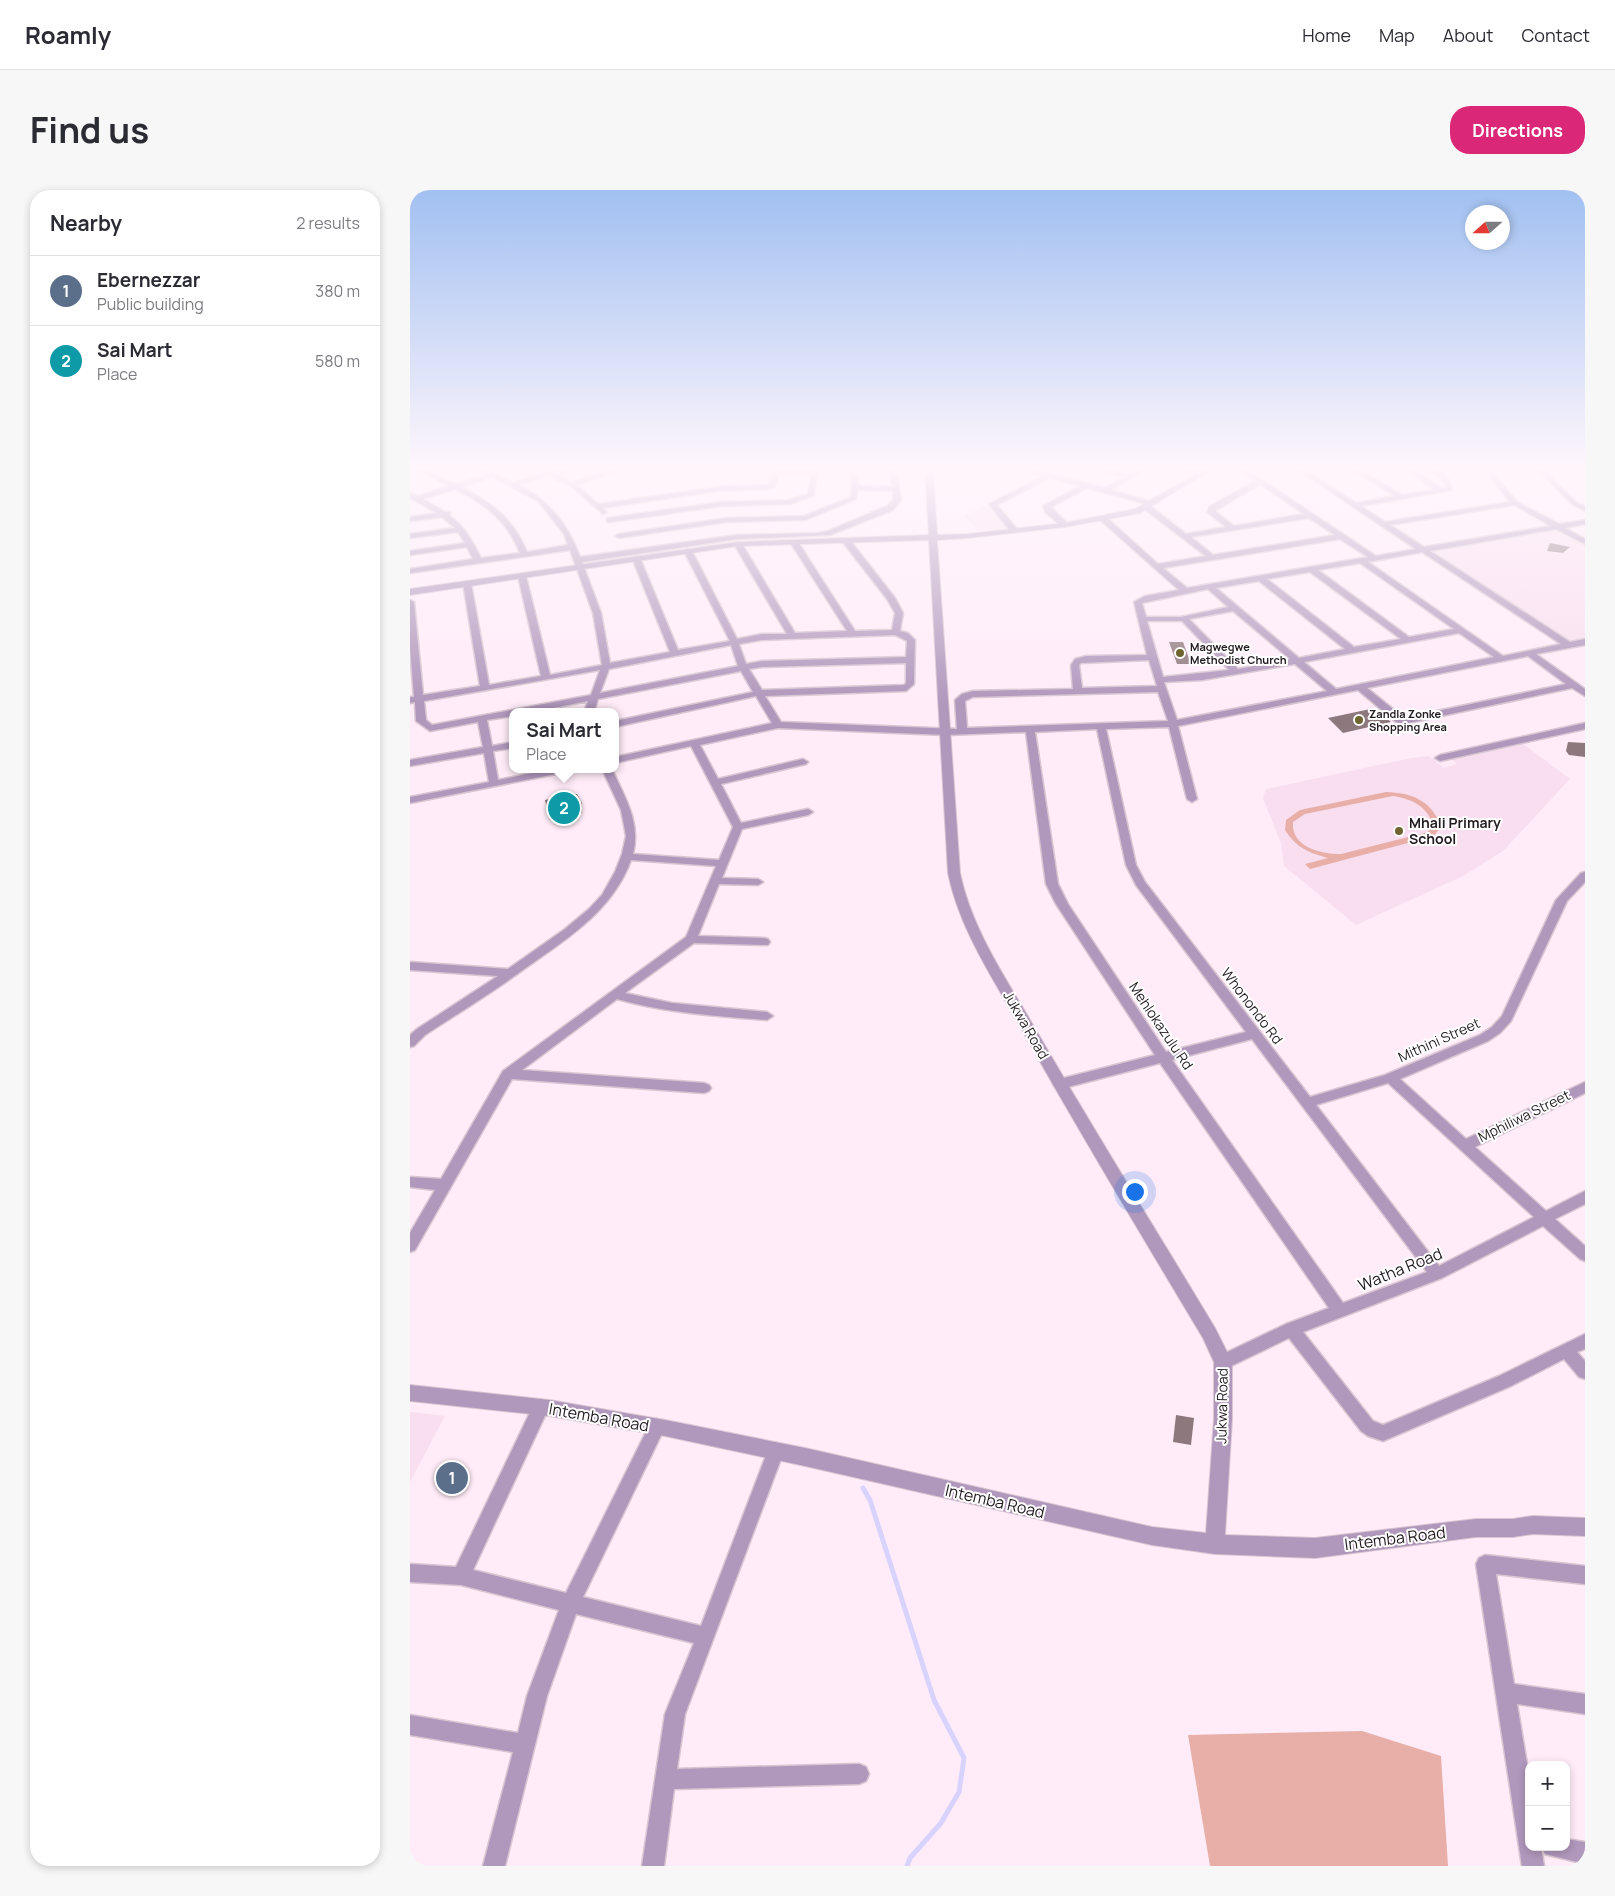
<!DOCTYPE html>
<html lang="en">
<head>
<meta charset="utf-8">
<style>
  :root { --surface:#fff; --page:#f7f7f7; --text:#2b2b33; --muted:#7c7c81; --line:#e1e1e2; --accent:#db2777 }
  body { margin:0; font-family:Manrope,sans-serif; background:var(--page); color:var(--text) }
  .controls { position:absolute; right:15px; bottom:15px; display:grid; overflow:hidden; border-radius:10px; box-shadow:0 2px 8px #0003 }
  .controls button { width:45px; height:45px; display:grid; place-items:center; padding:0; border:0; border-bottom:1px solid var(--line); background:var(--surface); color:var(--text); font:25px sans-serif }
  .compass { position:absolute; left:1055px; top:15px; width:45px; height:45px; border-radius:50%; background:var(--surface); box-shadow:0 2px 8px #0003; rotate:249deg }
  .you { position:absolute; left:724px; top:1001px; width:18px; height:18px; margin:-12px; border:4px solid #fff; border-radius:50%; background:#1a73e8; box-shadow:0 0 0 8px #1a73e833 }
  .badge { display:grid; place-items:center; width:32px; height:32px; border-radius:50%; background:var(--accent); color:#fff; font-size:16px; font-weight:700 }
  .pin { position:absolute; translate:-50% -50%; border:2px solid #fff; box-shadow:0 1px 5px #0006 }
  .popup { position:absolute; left:99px; top:518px; width:110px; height:65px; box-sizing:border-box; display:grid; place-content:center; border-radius:10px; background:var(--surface); filter:drop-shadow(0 1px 4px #0005); font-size:16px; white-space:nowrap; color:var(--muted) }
  .popup b { font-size:19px; color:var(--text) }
  .popup::after { content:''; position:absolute; left:50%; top:100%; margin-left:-10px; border:10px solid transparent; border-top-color:var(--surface) }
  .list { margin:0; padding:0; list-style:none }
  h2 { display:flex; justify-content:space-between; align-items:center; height:65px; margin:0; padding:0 20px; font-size:21px }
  h2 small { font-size:16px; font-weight:400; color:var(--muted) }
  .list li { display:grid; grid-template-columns:32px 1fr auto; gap:15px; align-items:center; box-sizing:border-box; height:70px; padding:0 20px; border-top:1px solid var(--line) }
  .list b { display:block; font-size:19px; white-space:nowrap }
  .list p { margin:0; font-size:16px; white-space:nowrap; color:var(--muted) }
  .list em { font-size:16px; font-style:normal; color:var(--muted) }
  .map { position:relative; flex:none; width:1175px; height:1676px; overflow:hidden; border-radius:20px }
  header { display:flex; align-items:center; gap:30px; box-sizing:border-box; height:70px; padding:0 25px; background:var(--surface); border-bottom:1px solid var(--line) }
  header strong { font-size:24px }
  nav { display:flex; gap:28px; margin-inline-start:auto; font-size:18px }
  .intro { display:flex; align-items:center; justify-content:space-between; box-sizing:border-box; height:120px; padding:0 30px }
  h1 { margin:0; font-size:35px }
  .button { padding:12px 22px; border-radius:20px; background:var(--accent); color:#fff; font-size:18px; font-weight:700 }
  main { display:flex; gap:30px; padding:0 30px }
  aside { flex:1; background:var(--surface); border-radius:20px; box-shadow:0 2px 8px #0003 }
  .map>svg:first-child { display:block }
</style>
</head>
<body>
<header>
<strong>Roamly</strong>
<nav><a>Home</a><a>Map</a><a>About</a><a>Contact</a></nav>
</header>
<div class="intro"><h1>Find us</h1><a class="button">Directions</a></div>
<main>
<aside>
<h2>Nearby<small>2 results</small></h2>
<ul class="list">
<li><span class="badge" style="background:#5c6f8a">1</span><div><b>Ebernezzar</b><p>Public building</p></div><em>380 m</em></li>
<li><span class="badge" style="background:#0f9aa8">2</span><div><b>Sai Mart</b><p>Place</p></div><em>580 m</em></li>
</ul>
</aside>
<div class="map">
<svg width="1175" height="1676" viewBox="0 0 1175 1676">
  <rect width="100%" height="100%" fill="#ffecf8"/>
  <g fill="#f8deef">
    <path d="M82 280H139L103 290Z"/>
    <path d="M577 315 584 321 597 336 594 339 569 341 554 326Z"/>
    <path d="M1146 339 1175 355V449L1163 452 1154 450 1017 361Z"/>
    <path d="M1112 553 1160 589 1093 661 1053 686 946 735 874 676 871 653 853 608 856 599 1001 568 1019 566 1034 578 1047 574 1041 569Z"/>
    <path d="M0 1222 35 1226 0 1292Z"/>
  </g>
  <g fill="#e8afa9" fill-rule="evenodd">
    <path d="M976 602C1002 603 1021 610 1031 636L1024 646 900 679 895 674 918 668C897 662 887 658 875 640L876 630 890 620ZM983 606C1001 609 1015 615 1022 632L1018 642 931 664C910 664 881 657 883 632L895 624Z"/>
    <path d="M952 1541 1031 1566 1038 1676H800L778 1545Z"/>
  </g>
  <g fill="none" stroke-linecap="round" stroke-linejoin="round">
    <path stroke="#d8d3fe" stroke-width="5" d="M453 1298 460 1310 524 1510 554 1568 549 1602 531 1633 500 1668 497 1676"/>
  </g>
  <g fill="#8d787d">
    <path d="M1140 353 1160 357 1153 363 1137 361Z"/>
    <path d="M759 452H773L781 474H767Z"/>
    <path d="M965 518 981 532 933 543 918 528Z"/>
    <path d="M1158 552 1175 553V567L1159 565 1156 561Z"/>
    <path d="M161 604H167L172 613V623L140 630 135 610Z"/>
    <path d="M766 1225 784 1228 781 1255 763 1252Z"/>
  </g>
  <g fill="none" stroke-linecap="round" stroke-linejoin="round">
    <g stroke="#d7c6d1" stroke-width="3">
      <g id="minor">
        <path d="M8 280H16L46 294 76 285 69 280H77L103 293 146 280H156L146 284 162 292 201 280H211L167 295 188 314 308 297 357 295H359L365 280H409L403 306 380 314 312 316 200 332H197V328L312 312 379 310 398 304 402 283H370L364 297 357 299 308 301 192 318 197 322 193 324 160 295 139 286 109 295C140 311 158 335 170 367L327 345 408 343 418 341 477 316 483 310V301L448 300 446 309 395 330 317 332 209 348 205 346 209 344 317 328 394 326 441 307 442 280H448V296L482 297 481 280H487L491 310 483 320 420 345 327 349 172 372 191 423 200 473 260 462 222 368 226 366 230 368 268 460 320 451 274 361 278 359 282 361 327 449 352 444H377L324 354 328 352 332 354 385 443 437 441 380 352 384 350 388 352 445 441 482 440 485 423 477 409 432 351 439 349 485 408 493 423 490 441 498 443 505 450 504 494 496 501 355 506 371 532 547 539 545 510 552 504 563 501 663 499 661 475 665 469 676 466 737 465 724 412 735 406 769 400 689 329 696 327 748 374 796 366 733 318 732 316 736 314 677 298 641 317 659 335 652 337 635 322 633 316 670 296 640 288 587 315 608 340 601 342 579 314 633 286 616 280C624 280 635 284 642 282L645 285 695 298 715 287 692 280H703L720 284 726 280H734L701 300 742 312V314L739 315 776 344 816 337 797 322 800 316 845 291 830 280H837L966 366 1006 359 888 280H895L946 313 985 306 943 280H951L992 305 1024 300 998 280H1005L1031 298H1036L1033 291 1022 280H1029L1039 290 1042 300 951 316 975 332 1100 312 1075 280H1081L1107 312 1149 334 1175 330V334L1155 338 1175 349V354L1146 339 1020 361 1160 452 1175 449V455L1126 464 1175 499V506L1162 498 994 534 986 532 948 500 768 536 787 609 782 612 777 609 759 537 696 539 726 675 735 692 900 907 975 885 1070 845 1082 837 1092 826 1146 710 1171 683 1175 682V692L1157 711 1101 831 1090 843 1078 851 990 889 1056 949 1175 892V903L1065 957 1136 1021 1175 1001V1014L1145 1029 1175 1056V1071L1170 1069 1133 1036 1032 1088 893 1142 963 1231 973 1235 1089 1186 1175 1144V1159L1167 1162 1175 1171V1189L1169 1187 1154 1169 1101 1196 973 1251 958 1246 951 1241 879 1148 819 1177 813 1179 807 1177 805 1172 807 1167 876 1134 919 1118 750 873 650 899 645 897 643 894 645 891 650 889 745 865 646 714 636 694 616 542 536 545 368 538 290 555 308 589 393 569 398 572 396 574 311 594 331 633 398 619 403 622 398 625 332 639 312 688 348 689 353 692 348 695 309 694 288 746 354 748 358 749 360 752 358 755 284 753 215 803 262 813 357 822 363 826 357 830C306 826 256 823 207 809L112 880 294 893 299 895 301 898 299 901 294 903 102 889 5 1060 0 1062V1043L25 1000 0 997V987L31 989 93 881 276 747 306 676 221 670C202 723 153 751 110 782 80 804 47 824 15 845L4 856 0 857V845L7 839 88 786 0 780V772L98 779 155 739 179 719 192 705 205 682 212 664 216 646 211 620 192 579H202C215 608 231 632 223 664L309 670 323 637 281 556 205 573V567L362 533 346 506 205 537V531L343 502 331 481 188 509 184 522H174L178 511 123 522H103V526L77 530 82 556 103 552V558L83 561 88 590 142 579H163L161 581 0 613V607L79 592 74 563 0 576V570L73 557 68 532 20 541 6 531 5 512 0 513V507H4L0 458V410L4 412 13 505 70 496 53 393 57 391 61 393 79 495 131 486 108 386 112 384 116 386 140 485 192 475 183 423 160 360 0 383V379L63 369 57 357 0 365V361L55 353 48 342 0 348V344L45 338 32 327 0 331V327L27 323 0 308V303L8 306 39 296ZM82 287 128 311 154 344 158 355 117 362C104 330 82 312 51 297ZM850 294 894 324 824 336 805 321ZM45 299C76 315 96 329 110 363L71 368C62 351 55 337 40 326V322H35L13 309ZM1104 315 1141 336 1014 357 980 335ZM899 328 925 345 803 365 781 347ZM930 349 958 367 777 398 753 378ZM1012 362 1151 454 1093 466 958 372ZM950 373 1044 439 999 447 908 380ZM900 382 991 449 944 457 857 389ZM849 391 935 459 889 468 806 398ZM798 399 818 417 771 427H736L732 413ZM823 421 880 469 828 479 779 429ZM737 431H772L819 480 753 487ZM1049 443 1084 467 926 499 894 472ZM485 445 497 451 496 467 352 471 336 474 329 454 352 450ZM321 455 328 476 190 503 199 479ZM1118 466 1156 494 994 528 957 498ZM739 470 747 496 672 498 669 475 671 473ZM496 473V493L494 495 352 500 339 479 352 477ZM885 474 917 501 767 530 754 492 792 490ZM190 480 181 505 22 535 16 530 14 511ZM748 502 758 531 557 538 555 511 563 507ZM687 539 716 675 726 695 836 842 756 862 658 714 648 694 625 542ZM842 849 1017 1082 933 1113 762 870ZM978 893 1124 1027 1029 1076 906 915Z"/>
        <path d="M774 280H786L794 283 791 285Z"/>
        <path d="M1127 280H1134L1167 313 1175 316V321L1163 315Z"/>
        <path d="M1175 533V539L1030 571 1025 568 1030 565Z"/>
        <path d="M131 1210 137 1212 139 1217 63 1380 156 1403 241 1232 247 1229 253 1232 255 1237 173 1407 291 1436 360 1255 366 1253 372 1255 374 1261 275 1524 267 1579 449 1574 456 1577 459 1584 456 1591 449 1594 264 1599 254 1676H232L255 1524 284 1453 166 1424 137 1506 95 1676H73L103 1562 0 1545V1525L108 1543 117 1506 149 1420 51 1395 0 1392V1374L46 1377 125 1212Z"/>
        <path d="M1075 1365 1175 1376V1394L1086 1384 1104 1494 1175 1504V1524L1107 1514 1119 1586V1657H1131L1134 1676H1112L1066 1374 1069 1368Z"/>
        <path d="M1156 1649 1175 1652V1674L1135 1664 1132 1657H1156Z"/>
      </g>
    </g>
    <g stroke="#d7c6d1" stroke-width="2">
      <path id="tertiary" d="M515 280H523L527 345 558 344 655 333 725 319 792 280H801L730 323 655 337 558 348 527 350 550 683C562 741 598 791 627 842 685 942 746 1040 805 1138L822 1172V1229L815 1345 905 1348 1066 1329H1103L1123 1326 1175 1328V1346L1123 1344 1103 1347H1066L905 1368 805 1364 742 1355 395 1276 255 1246 139 1226 0 1211V1195L139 1210 255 1230 395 1258 742 1337 796 1343 804 1229V1172L793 1148C733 1048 673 948 616 847 587 794 550 742 538 683L519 350 328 356 0 405V399L328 352 519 345Z"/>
    </g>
    <use href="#minor" fill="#b097bc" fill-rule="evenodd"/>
    <use href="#tertiary" fill="#b097bc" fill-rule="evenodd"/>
  </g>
  <linearGradient id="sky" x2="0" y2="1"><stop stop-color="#a1c0f1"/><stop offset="0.54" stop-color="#fff6fc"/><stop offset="1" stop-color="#fff6fc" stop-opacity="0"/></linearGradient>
  <rect width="1175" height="515" fill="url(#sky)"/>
  <g fill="#6f6330" stroke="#fff" stroke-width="2">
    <circle cx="770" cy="463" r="5"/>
    <circle cx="949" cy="530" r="5"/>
    <circle cx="989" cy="641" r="5"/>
  </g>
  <g text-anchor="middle" stroke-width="4" stroke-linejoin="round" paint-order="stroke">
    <g font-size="11" font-weight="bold" fill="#221b20" stroke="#fff" text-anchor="start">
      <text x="780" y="461">Magwegwe<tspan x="780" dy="13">Methodist Church</tspan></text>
      <text x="959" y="528">Zandla Zonke<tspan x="959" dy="13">Shopping Area</tspan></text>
    </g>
    <g font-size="14" font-weight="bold" fill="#221b20" stroke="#fff" text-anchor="start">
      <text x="999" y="638">Mhali Primary<tspan x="999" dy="16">School</tspan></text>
    </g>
    <g font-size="14" fill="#221b20" stroke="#fff">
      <text transform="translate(842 816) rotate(53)" y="5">Whonondo Rd</text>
      <text transform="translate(616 835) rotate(60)" y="5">Jukwa Road</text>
      <text transform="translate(751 836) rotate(56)" y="5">Mehlokazulu Rd</text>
      <text transform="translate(1029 850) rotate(-24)" y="5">Mithini Street</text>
      <text transform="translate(1114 926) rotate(-26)" y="5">Mphiliwa Street</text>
      <text transform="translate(812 1216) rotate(-89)" y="5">Jukwa Road</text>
    </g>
    <g font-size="16" fill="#221b20" stroke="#fff">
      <text transform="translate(990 1079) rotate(-22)" y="6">Watha Road</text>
      <text transform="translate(189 1227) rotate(10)" y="6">Intemba Road</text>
      <text transform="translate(585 1311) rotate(13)" y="6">Intemba Road</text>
      <text transform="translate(985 1348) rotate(-7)" y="6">Intemba Road</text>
    </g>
  </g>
</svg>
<div class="controls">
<button>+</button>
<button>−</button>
</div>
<svg class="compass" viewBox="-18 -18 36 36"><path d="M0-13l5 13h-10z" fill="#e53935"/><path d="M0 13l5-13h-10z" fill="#7c7c81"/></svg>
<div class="you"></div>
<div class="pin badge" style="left:42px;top:1288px;background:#5c6f8a">1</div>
<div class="pin badge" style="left:154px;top:618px;background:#0f9aa8">2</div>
<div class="popup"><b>Sai Mart</b>Place</div>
</div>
</main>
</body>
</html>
